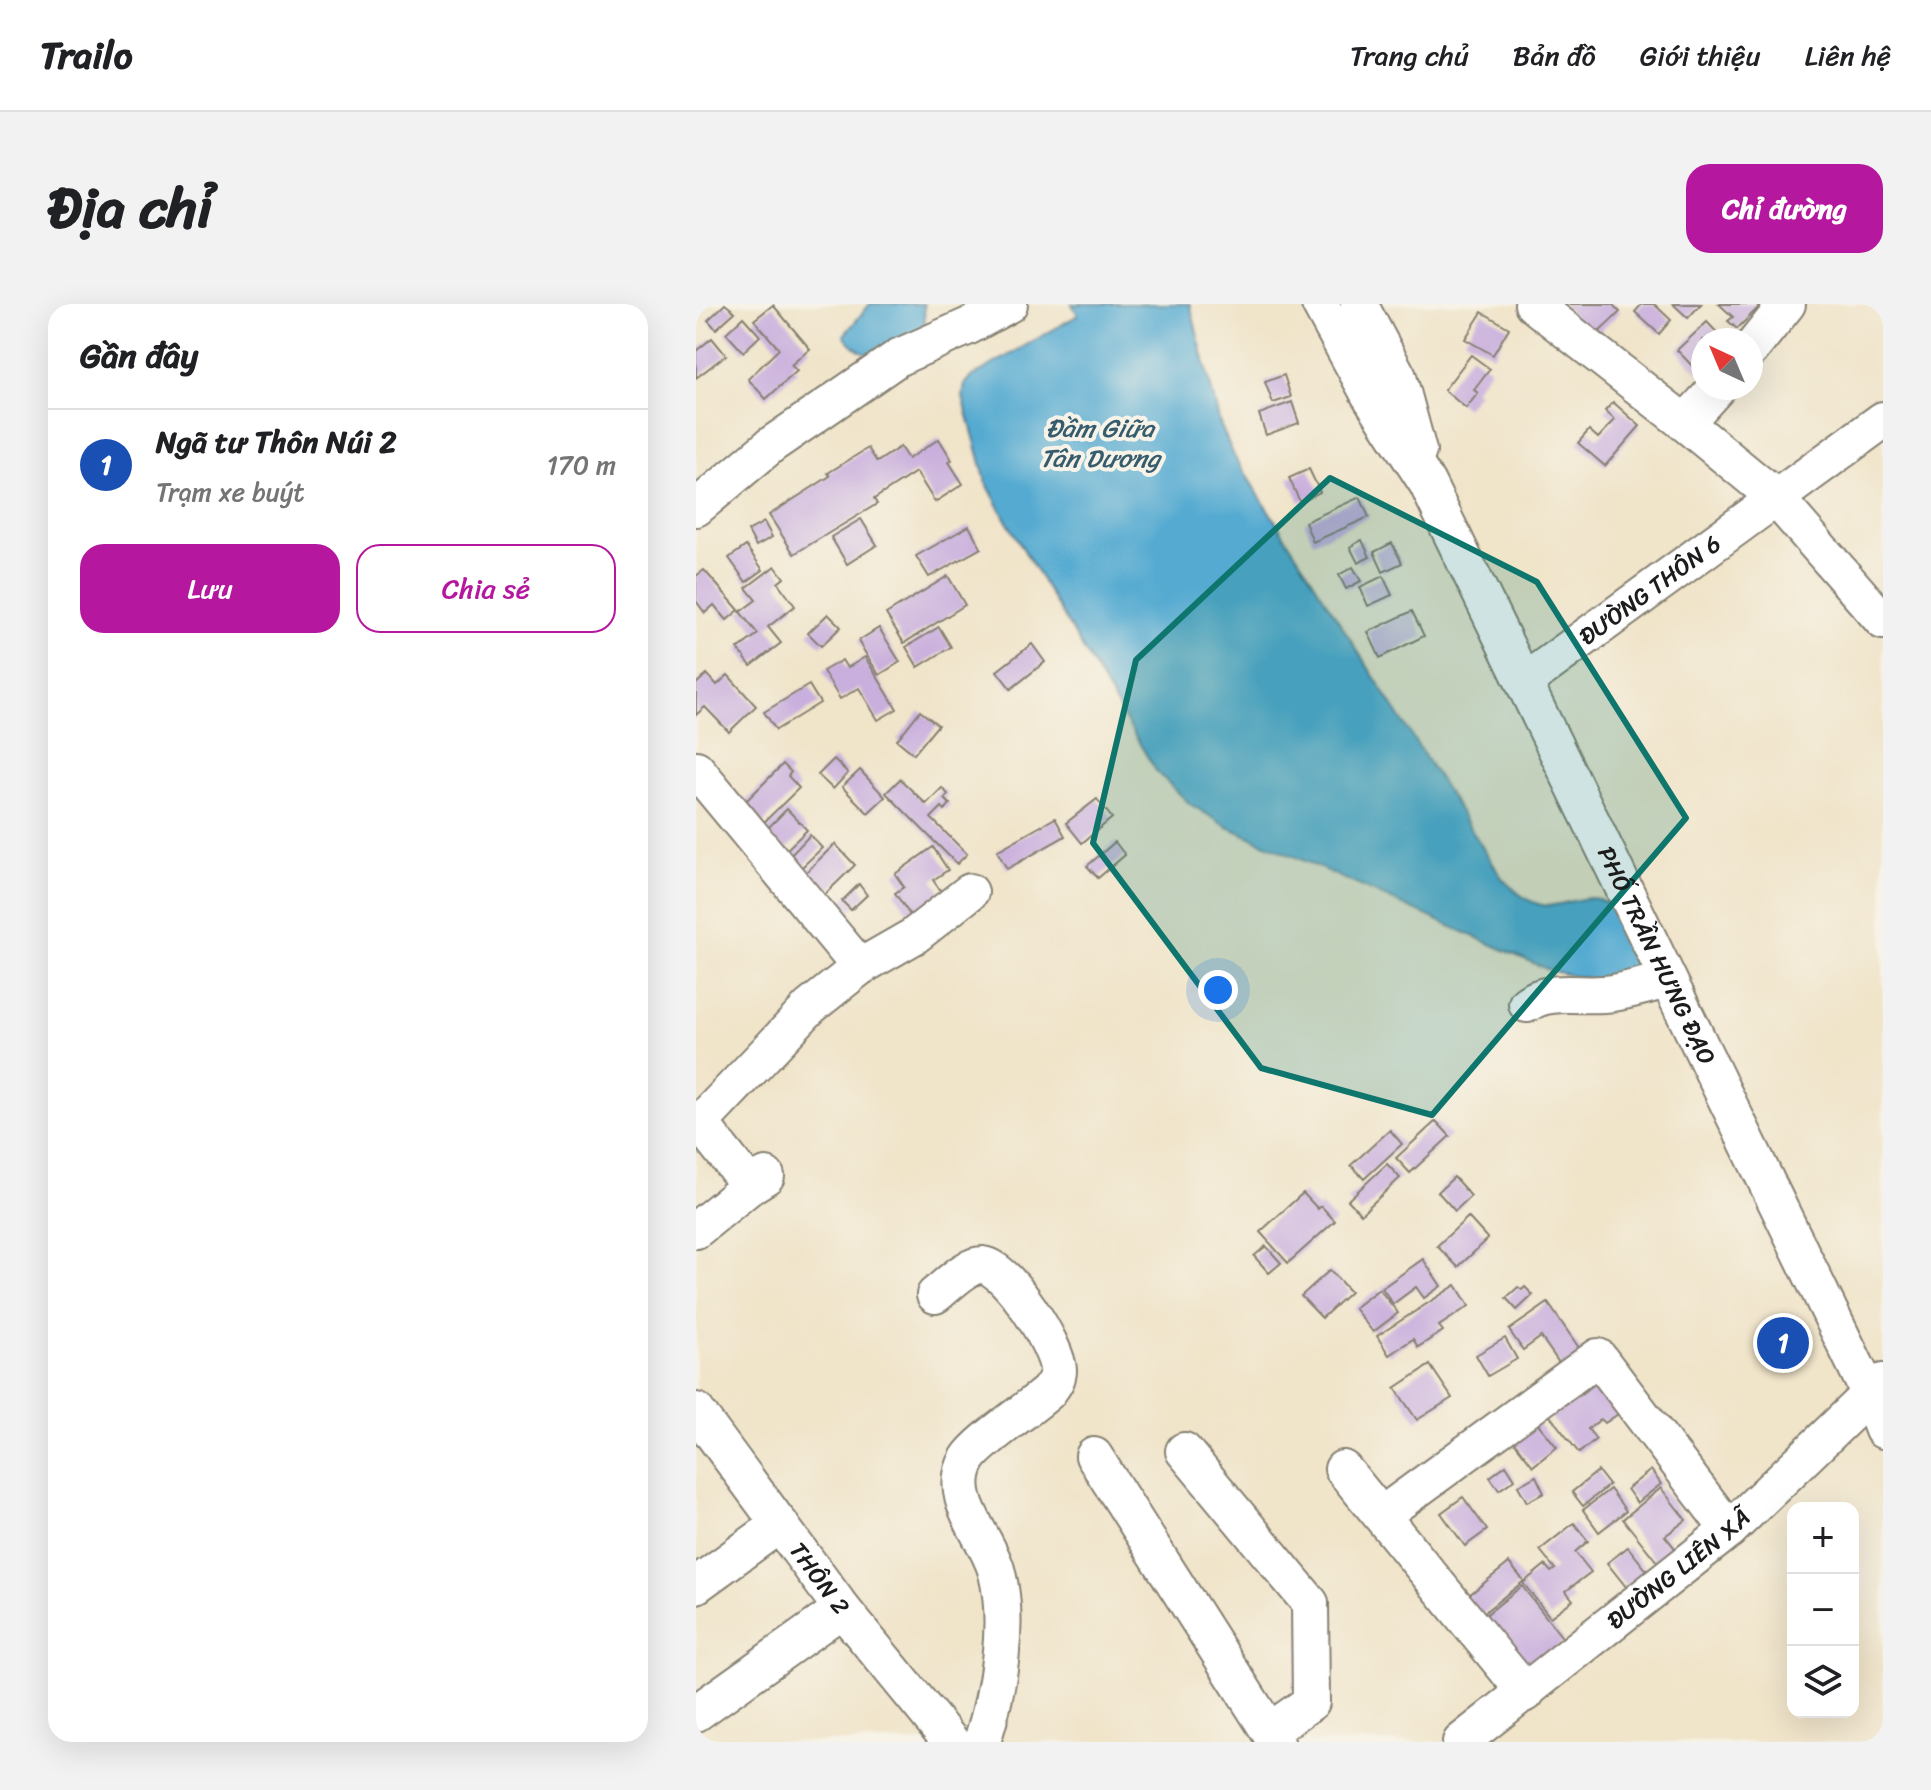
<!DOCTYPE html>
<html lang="vi">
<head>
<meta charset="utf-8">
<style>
  :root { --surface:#fff; --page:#f2f2f2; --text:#202124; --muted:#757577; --line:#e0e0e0; --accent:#b5179e }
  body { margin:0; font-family:Sriracha,sans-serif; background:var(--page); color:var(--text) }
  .controls { position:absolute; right:24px; bottom:24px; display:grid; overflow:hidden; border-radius:16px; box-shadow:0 8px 32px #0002 }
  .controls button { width:72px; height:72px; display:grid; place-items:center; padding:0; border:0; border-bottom:2px solid var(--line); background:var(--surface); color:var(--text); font:40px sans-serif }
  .compass { position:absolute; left:995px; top:24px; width:72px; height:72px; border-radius:50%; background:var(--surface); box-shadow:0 8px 32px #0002; rotate:316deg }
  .you { position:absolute; left:522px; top:686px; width:28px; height:28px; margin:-20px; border:6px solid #fff; border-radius:50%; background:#1a73e8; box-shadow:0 0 0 12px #1a73e833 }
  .badge { display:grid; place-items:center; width:52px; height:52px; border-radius:50%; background:var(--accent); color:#fff; font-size:26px; font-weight:700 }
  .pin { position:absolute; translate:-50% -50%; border:4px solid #fff; box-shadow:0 2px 8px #0006 }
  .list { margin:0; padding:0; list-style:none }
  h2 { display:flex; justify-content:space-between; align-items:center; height:104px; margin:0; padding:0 32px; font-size:34px }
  h2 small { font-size:26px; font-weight:400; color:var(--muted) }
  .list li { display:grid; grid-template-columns:52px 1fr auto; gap:24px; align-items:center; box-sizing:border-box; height:112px; padding:0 32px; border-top:2px solid var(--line) }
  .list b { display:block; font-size:30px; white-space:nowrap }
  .list p { margin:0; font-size:26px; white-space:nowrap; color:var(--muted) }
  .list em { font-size:26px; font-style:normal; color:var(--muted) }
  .actions { display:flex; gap:16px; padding:24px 32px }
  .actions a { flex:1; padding:18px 0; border:2px solid var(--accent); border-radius:24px; text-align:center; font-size:28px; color:var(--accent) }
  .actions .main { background:var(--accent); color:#fff }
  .icon { flex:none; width:44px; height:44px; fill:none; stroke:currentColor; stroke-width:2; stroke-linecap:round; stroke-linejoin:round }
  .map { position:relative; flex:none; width:1187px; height:1438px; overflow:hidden; border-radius:24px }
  header { display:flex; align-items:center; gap:48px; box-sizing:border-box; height:112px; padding:0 40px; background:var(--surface); border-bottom:2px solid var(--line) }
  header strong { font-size:38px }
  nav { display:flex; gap:44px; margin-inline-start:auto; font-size:28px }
  .intro { display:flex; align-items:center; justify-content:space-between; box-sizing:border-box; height:192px; padding:0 48px }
  h1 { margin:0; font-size:56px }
  .button { padding:20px 36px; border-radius:24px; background:var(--accent); color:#fff; font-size:28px; font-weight:700 }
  main { display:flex; gap:48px; padding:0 48px }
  aside { flex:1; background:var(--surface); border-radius:24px; box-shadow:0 8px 32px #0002 }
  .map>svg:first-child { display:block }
</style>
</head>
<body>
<header>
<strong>Trailo</strong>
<nav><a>Trang chủ</a><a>Bản đồ</a><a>Giới thiệu</a><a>Liên hệ</a></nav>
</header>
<div class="intro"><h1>Địa chỉ</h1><a class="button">Chỉ đường</a></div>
<main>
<aside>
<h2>Gần đây<small></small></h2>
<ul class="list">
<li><span class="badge" style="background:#1a4fb4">1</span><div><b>Ngã tư Thôn Núi 2</b><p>Trạm xe buýt</p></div><em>170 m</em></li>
</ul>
<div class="actions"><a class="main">Lưu</a><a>Chia sẻ</a></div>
</aside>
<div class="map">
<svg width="1187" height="1438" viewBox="0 0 1187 1438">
  <rect width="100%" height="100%" fill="#f7f3e8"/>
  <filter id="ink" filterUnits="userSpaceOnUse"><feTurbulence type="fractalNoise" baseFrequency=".0125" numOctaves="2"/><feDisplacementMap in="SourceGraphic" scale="16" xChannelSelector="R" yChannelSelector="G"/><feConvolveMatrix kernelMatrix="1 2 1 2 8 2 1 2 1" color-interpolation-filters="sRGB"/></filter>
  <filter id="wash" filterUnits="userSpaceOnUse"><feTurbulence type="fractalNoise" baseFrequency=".006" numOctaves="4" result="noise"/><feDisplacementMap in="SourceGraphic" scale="32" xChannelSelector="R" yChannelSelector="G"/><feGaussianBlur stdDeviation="1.8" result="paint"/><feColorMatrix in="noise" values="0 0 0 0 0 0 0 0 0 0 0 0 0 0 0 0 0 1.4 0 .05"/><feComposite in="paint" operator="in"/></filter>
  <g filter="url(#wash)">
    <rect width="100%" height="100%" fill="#f0e4c9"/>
    <g fill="#55aad1" stroke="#386376" stroke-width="2">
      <path d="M174 0H228L229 20C204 45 176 69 148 31Z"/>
      <path d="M376 0H494L524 120 538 152 806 574C817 585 827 595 842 600 863 607 892 585 910 599 924 609 934 646 940 662 930 687 875 672 853 666L532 523 494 500 460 467 310 216 290 178 267 93 269 80 277 72 382 11Z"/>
    </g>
    <g id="blocks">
      <g fill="#c9afdd">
        <path d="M29 0 39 8 20 25 12 16Z"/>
        <path d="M866 0H916L924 8 898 33Z"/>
        <path d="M946 0H958L975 16 963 30 939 8Z"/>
        <path d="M977 0H1005L992 14Z"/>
        <path d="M1023 0H1060L1063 3 1041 25 1032 17 1037 13Z"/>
        <path d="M77 1 114 45 95 61 101 67 70 95 52 75 83 45 58 16Z"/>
        <path d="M786 8 813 24 797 51 769 35Z"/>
        <path d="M47 13 64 32 47 48 30 29Z"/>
        <path d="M1011 18 1028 36H1007V61L1001 67 981 46Z"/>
        <path d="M16 34 30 51 0 74V47Z"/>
        <path d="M775 51 794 65 778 86 782 89 770 104 748 86Z"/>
        <path d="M588 71 595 93 577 99 569 78Z"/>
        <path d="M596 98 603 119 570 131 563 110Z"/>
        <path d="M917 98 944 122 909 162 882 139 893 126 902 134 919 116 909 107Z"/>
        <path d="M243 135 256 156 253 158 267 180 239 198 220 168 178 195 181 200 98 250 73 211 134 172 132 169 172 144 181 158 204 143 212 155Z"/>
        <path d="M613 165 624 188 604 198 593 174Z"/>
        <path d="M664 193 673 213 617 238 609 218Z"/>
        <path d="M165 215 181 241 151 260 135 233Z"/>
        <path d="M68 218 76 233 60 242 52 227Z"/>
        <path d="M273 222 285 244 233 273 220 252Z"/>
        <path d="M666 236 674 253 662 259 654 243Z"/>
        <path d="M696 239 706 259 687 268 678 248Z"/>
        <path d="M50 242 67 266 50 278 33 254Z"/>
        <path d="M79 262 88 274 82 279 99 302 72 323 85 339 55 362 42 345 62 330 44 308 60 296 50 284Z"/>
        <path d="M657 263 665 277 650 285 643 271Z"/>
        <path d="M8 266 43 306 31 316 18 301 9 309 0 297V272Z"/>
        <path d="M252 272 269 301 208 339 190 310Z"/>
        <path d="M687 272 696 291 672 302 664 283Z"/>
        <path d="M716 307 728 332 684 354 672 328Z"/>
        <path d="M132 310 145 323 125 342 112 329Z"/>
        <path d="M243 323 255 343 222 363 210 343Z"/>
        <path d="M183 324 204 358 183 371 162 337Z"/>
        <path d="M336 340 349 358 315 385 301 367Z"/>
        <path d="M169 353 201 405 182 416 163 384 144 395 127 367 146 356 151 364Z"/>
        <path d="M11 370 21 381 32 371 60 402 33 428 9 403 0 411V380Z"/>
        <path d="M113 381 124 399 80 426 68 408Z"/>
        <path d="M224 407 242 421 218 450 201 436Z"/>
        <path d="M138 455 152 469 137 485 122 471Z"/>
        <path d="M87 460 95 468 92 472 103 484 62 524 43 504Z"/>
        <path d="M164 466 189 493 172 509 146 483Z"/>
        <path d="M204 475 230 500 246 484 252 490 248 495 254 500 249 506 246 503 235 514 271 550 261 560 190 489Z"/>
        <path d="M401 495 416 514 386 539 370 519Z"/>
        <path d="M91 505 111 526 88 548 68 528Z"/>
        <path d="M359 514 369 532 311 565 301 547Z"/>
        <path d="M114 531 126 544 104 565 93 553Z"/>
        <path d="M419 538 429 551 402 574 391 562Z"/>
        <path d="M139 540 159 561 123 596 103 575Z"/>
        <path d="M237 543 252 566 237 576 246 589 214 611 199 589 208 583 199 570Z"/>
        <path d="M163 580 171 591 155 606 146 597Z"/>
        <path d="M740 817 754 832 714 869 700 854Z"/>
        <path d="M694 826 706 840 668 875 655 861Z"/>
        <path d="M691 860 704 874 665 910 652 896Z"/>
        <path d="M758 873 775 892 759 907 742 888Z"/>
        <path d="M607 889 622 905 625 902 639 917 592 959 564 928Z"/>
        <path d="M772 913 792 935 762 963 741 942Z"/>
        <path d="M570 942 585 959 573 969 558 952Z"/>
        <path d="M727 955 745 982 728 994 720 983 697 1000 686 984Z"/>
        <path d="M634 966 654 988 626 1014 605 992Z"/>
        <path d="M760 981 773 1002 743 1022 747 1027 722 1043 717 1035 693 1051 681 1032Z"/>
        <path d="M822 983 826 986 829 983 837 991 821 1006 810 994Z"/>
        <path d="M683 985 702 1009 677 1028 658 1004Z"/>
        <path d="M852 999 888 1051 868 1066 845 1033 827 1046 813 1026Z"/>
        <path d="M809 1034 821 1055 792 1072 780 1051Z"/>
        <path d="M734 1061 756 1094 721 1116 699 1084Z"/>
        <path d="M899 1080 922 1110 909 1119 905 1115 892 1125 900 1135 883 1149 844 1099 861 1086 872 1099Z"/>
        <path d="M835 1111 861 1143 837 1162 812 1130Z"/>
        <path d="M810 1161 819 1175 803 1186 794 1173Z"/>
        <path d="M955 1166 965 1180 941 1199 931 1185Z"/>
        <path d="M902 1167 913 1181 887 1202 876 1188Z"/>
        <path d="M840 1172 848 1189 831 1198 822 1182Z"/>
        <path d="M965 1184 990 1216 969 1232 987 1254 969 1268 927 1215Z"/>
        <path d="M914 1185 930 1207 903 1228 887 1206Z"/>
        <path d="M767 1193 791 1226 769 1242 745 1209Z"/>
        <path d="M878 1219 892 1237 879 1248 895 1268 870 1287 877 1296 854 1313 827 1279 849 1261 855 1268 859 1265 844 1246Z"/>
        <path d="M932 1243 959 1277 939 1294 911 1259Z"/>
        <path d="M813 1259 828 1277 781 1314 767 1296Z"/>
        <path d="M826 1282 868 1336 834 1375 786 1314Z"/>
      </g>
    </g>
  </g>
  <g filter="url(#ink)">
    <use href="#blocks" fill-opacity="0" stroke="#868072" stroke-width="2"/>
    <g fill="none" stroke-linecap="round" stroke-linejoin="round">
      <g stroke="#868072" stroke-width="40">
        <g id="minor">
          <path id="s1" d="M624 0 673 90 731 179 1173 1089 1187 1126"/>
          <path d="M663 0 702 73 722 147"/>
          <path d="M837 0 989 119 1079 193 1187 317"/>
          <path d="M1055 45 1091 0"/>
          <path d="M989 119 1021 84"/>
          <path d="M0 204 75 141 203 53 273 22 313 0"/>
          <path id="s2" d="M828 378 1187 116"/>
          <path d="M0 465 164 663"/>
          <path d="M831 700C854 683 889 694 917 689 935 686 954 680 972 676"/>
          <path d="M4 819 54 882"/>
          <path d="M0 823 114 703 164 663 218 632 274 588"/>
          <path d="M0 926 54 882 70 872"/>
          <path d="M239 991C250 983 271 960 287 961 312 964 361 1042 362 1066 362 1075 357 1081 352 1088 333 1105 282 1138 272 1155 249 1195 292 1232 301 1269 314 1320 302 1388 286 1438"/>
          <path id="s3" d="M0 1107 146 1305 255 1438"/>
          <path d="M488 1147 614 1299 615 1398 574 1427"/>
          <path d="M398 1152 580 1438"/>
          <path d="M647 1165 830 1389"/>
          <path d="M687 1210 902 1053 1033 1226"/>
          <path d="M0 1281 84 1220"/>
          <path d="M0 1409 146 1305"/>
          <path id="s4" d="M765 1438 1033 1226 1187 1078"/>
        </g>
      </g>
      <use href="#minor" stroke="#fff" stroke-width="36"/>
    </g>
  </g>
  <path fill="#0f766e" fill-opacity="0.2" stroke="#0f766e" stroke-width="6" stroke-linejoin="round" d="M634 174 841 278 990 514 736 811 565 764 397 539 440 356Z"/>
  <g text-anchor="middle" stroke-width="8" stroke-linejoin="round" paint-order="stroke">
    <g font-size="24" fill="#1c1c1c" stroke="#f7f3e8">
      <text dy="8" stroke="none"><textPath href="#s2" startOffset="156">ĐƯỜNG THÔN 6</textPath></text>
      <text dy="8" stroke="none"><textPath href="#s1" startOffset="734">PHỐ TRẦN HƯNG ĐẠO</textPath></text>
      <text dy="8" stroke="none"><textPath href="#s4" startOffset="278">ĐƯỜNG LIÊN XÃ</textPath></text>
      <text dy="8" stroke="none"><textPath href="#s3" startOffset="208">THÔN 2</textPath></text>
    </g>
    <g font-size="26" font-style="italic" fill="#365c6d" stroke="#f7f3e8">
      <text x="404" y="133">Đầm Giữa<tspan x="404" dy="30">Tân Dương</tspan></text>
    </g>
  </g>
</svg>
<div class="controls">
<button>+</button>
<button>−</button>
<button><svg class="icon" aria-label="layers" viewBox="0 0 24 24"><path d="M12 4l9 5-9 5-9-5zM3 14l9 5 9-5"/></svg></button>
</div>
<svg class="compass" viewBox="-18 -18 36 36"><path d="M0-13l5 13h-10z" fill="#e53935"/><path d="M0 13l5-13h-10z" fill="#757577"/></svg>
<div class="you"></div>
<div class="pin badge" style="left:1087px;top:1039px;background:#1a4fb4">1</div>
</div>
</main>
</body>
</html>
